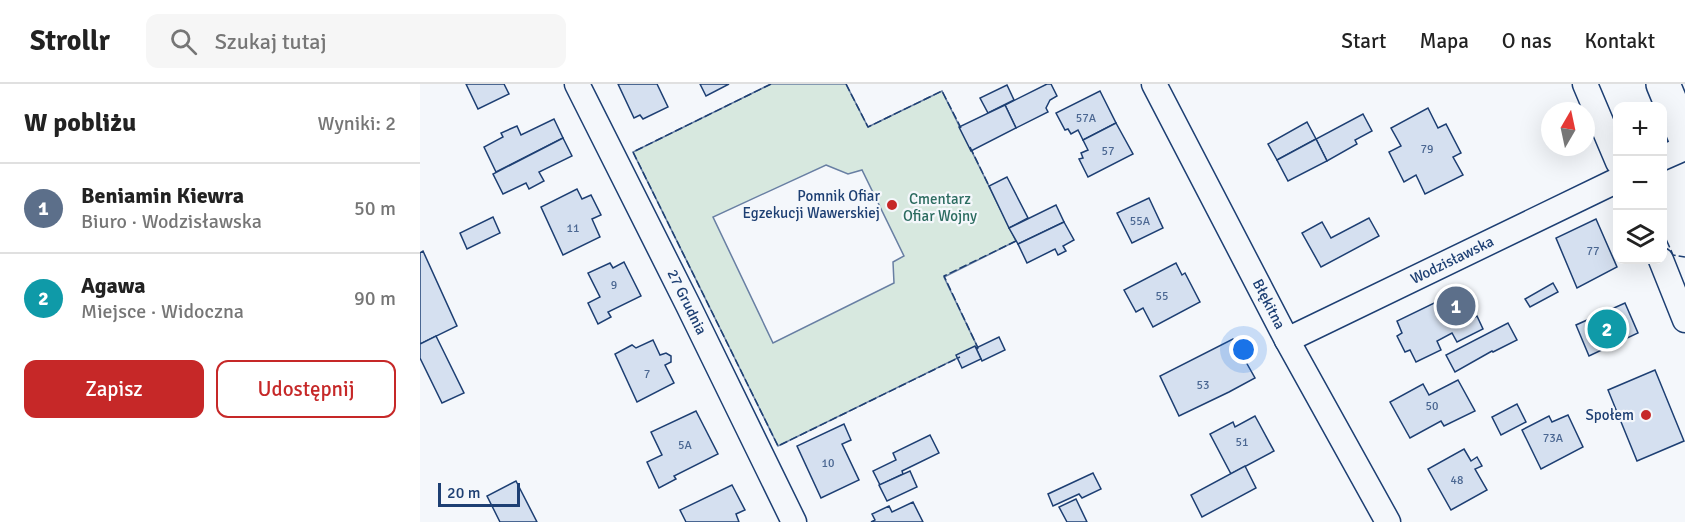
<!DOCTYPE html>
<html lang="pl">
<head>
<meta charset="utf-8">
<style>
  :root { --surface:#fff; --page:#f6f6f6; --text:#222; --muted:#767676; --line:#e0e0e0; --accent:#c62828 }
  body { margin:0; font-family:Signika,sans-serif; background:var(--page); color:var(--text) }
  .controls { position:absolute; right:18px; top:18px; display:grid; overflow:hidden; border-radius:12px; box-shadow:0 6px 24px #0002 }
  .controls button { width:54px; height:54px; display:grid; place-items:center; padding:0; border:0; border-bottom:2px solid var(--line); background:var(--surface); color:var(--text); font:30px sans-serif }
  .compass { position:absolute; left:1121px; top:18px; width:54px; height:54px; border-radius:50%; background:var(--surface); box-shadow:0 6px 24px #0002; rotate:9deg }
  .scale { position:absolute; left:18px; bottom:15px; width:82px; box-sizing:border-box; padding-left:6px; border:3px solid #1d3f73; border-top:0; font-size:16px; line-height:21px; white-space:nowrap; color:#1d3f73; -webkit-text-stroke:4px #f4f7fb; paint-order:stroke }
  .you { position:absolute; left:824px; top:266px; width:21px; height:21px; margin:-15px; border:4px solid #fff; border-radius:50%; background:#1a73e8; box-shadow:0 0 0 9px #1a73e833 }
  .badge { display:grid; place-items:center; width:39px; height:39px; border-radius:50%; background:var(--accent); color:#fff; font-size:20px; font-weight:700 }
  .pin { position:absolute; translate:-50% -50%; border:3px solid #fff; box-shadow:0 2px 6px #0006 }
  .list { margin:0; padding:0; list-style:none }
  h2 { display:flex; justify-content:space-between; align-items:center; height:78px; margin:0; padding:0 24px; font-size:26px }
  h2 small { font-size:20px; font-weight:400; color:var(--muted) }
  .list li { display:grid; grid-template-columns:39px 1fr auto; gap:18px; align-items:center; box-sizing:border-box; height:90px; padding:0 24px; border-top:2px solid var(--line) }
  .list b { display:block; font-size:22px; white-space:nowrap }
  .list p { margin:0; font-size:20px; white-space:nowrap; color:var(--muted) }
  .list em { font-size:20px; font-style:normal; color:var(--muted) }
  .actions { display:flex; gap:12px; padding:18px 24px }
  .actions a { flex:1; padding:14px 0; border:2px solid var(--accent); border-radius:12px; text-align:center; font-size:21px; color:var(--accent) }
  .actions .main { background:var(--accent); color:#fff }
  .icon { flex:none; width:33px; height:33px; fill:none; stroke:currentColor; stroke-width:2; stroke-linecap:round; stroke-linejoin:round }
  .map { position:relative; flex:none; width:1265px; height:438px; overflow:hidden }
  header { display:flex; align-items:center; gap:36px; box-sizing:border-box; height:84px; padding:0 30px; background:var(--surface); border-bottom:2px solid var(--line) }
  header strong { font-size:28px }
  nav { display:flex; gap:33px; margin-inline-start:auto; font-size:21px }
  .search { width:420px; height:54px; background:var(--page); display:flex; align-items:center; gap:15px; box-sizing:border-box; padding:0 21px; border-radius:12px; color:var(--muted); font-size:22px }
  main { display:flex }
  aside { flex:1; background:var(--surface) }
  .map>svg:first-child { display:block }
</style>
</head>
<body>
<header>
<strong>Strollr</strong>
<div class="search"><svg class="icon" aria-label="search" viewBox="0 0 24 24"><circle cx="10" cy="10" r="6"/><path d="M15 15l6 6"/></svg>Szukaj tutaj</div>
<nav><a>Start</a><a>Mapa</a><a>O nas</a><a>Kontakt</a></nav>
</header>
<main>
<aside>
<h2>W pobliżu<small>Wyniki: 2</small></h2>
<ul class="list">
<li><span class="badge" style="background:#5c6f8a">1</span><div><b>Beniamin Kiewra</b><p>Biuro · Wodzisławska</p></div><em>50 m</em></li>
<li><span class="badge" style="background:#0f9aa8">2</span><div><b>Agawa</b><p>Miejsce · Widoczna</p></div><em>90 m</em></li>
</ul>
<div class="actions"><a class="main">Zapisz</a><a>Udostępnij</a></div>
</aside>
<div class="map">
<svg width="1265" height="438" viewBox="0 0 1265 438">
  <rect width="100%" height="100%" fill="#f4f7fb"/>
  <path fill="#d7e8df" stroke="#687fa3" stroke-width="1.5" fill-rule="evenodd" d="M351 0H426L448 43 522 7 596 157 524 193 558 264 358 362 213 68ZM406 81 428 90 442 86 484 172 473 178 474 199 353 259 293 133Z"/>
  <g fill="#d5e0f0" stroke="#1d3f73" stroke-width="1.5">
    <path d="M46 0H84L89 10 58 25Z"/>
    <path d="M198 0H237L248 23 223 35 220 31 214 34Z"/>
    <path d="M280 0H309L286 12Z"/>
    <path d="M627 0H631L637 12 630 16 626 24 628 28 596 44 585 21Z"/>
    <path d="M587 1 594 16 568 29 560 14Z"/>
    <path d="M680 7 696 39 663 56 658 46 651 50 648 45 645 46 636 29Z"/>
    <path d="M585 21 596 44 551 67 539 43Z"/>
    <path d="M1008 24 1018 44 1026 40 1041 69 1033 73 1043 91 1005 110 996 91 984 98 969 68 981 62 971 44Z"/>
    <path d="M943 30 952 47 935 56 937 60 907 77 896 55Z"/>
    <path d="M134 35 143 54 76 88 64 63 83 53 81 49 97 42 101 51Z"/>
    <path d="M887 38 896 55 857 76 848 60Z"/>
    <path d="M696 39 713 70 668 93 659 75 663 74 661 69 668 66 663 56Z"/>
    <path d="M143 54 152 72 119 88 124 97 109 105 106 99 83 110 73 90Z"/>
    <path d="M896 55 907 77 868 97 857 76Z"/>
    <path d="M587 93 608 134 589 144 569 102Z"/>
    <path d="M157 105 162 115 171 111 181 131 172 135 180 153 143 171 121 123Z"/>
    <path d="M729 114 743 144 712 159 697 129Z"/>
    <path d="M636 121 644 138 598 160 589 144Z"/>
    <path d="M73 133 80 149 47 165 40 149Z"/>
    <path d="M949 134 959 152 901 183 882 149 902 138 911 154Z"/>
    <path d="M1176 135 1197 183 1157 204 1136 154Z"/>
    <path d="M644 138 654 156 643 162 646 167 638 171 635 165 607 179 598 160Z"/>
    <path d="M3 167 37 242 0 260V169Z"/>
    <path d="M204 178 221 212 188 228 191 233 178 240 168 219 180 213 168 189 190 179 193 184Z"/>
    <path d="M756 179 762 191 765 189 780 218 733 243 723 224 716 228 704 206Z"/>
    <path d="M1133 199 1138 208 1110 223 1105 215Z"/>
    <path d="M1041 206 1054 234 1057 232 1063 245 1037 258 1032 249 1017 257 1021 266 996 278 990 266 985 268 977 252 982 249 977 237Z"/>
    <path d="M1205 219 1218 249 1169 272 1156 241Z"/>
    <path d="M1088 239 1097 256 1073 268 1072 267 1035 288 1026 271Z"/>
    <path d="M16 252 44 309 22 319 0 274V260Z"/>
    <path d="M579 253 585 266 562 277 556 264Z"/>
    <path d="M813 255 835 294 809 308 759 332 740 292Z"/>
    <path d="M233 256 240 271 246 269 251 272V278L245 281 254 299 217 318 195 270 212 261 216 264Z"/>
    <path d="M555 262 561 275 542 284 536 271Z"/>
    <path d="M1235 286 1264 357 1217 377 1188 306Z"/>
    <path d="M1038 296 1055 327 1024 342 1021 337 990 354 970 318 1003 300 1009 311Z"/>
    <path d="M1097 320 1106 338 1081 351 1072 333Z"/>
    <path d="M276 327 298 370 254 392 256 395 239 404 227 378 242 371 231 348Z"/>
    <path d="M1148 331 1163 363 1121 385 1102 346 1129 332 1132 338Z"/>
    <path d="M835 332 854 367 811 390 790 350 813 338 815 343Z"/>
    <path d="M424 340 431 356 422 360 439 396 401 414 377 362Z"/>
    <path d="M510 351 519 369 482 387 483 390 460 401 453 387 476 376 473 369Z"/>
    <path d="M1044 365 1051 377 1057 373 1062 382 1055 385 1067 406 1031 426 1008 385Z"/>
    <path d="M825 382 836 404 782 433 771 411Z"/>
    <path d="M490 387 497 403 467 417 459 401Z"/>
    <path d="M673 389 681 405 662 414 659 410 633 422 628 410Z"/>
    <path d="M96 397 117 438H80L67 412Z"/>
    <path d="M312 401 325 426 316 430 319 438H266L260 426Z"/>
    <path d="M656 415 667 438H647L639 423Z"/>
    <path d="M493 418 503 438H451L455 436 452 430 469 422 472 428Z"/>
  </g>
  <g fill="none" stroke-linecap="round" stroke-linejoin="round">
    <g stroke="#1d3f73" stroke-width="27">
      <g id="street">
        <path d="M157 0 268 221 374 438"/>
        <path d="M734 0 867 256 968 438"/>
        <path d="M1165 0 1198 78"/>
        <path d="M1242 74 1265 64"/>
        <path d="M1241 176 1265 236"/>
        <path d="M867 256 1198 96"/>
      </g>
    </g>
    <g stroke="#1d3f73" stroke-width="36">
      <path id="secondary" d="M1243 0 1265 53"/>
    </g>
    <use href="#street" stroke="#f4f7fb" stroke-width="24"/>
    <use href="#secondary" stroke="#f4f7fb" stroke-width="33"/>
    <g stroke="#1d3f73" stroke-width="1.5" stroke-dasharray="8 3" stroke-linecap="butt">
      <path d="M351 0 213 68 358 362 540 273"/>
      <path d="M426 0 448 43 522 7 541 44"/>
      <path d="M550 63 570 104"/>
      <path d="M1242 146 1253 171 1265 173"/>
      <path d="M556 265 558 264 524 192 596 157 595 155"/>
    </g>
  </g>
  <g fill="#c62828" stroke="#f4f7fb" stroke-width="2">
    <circle cx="472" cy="121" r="6"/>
    <circle cx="1226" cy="331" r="6"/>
  </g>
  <g text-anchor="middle" stroke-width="4.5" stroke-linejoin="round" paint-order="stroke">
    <g font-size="12" fill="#4b6792">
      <text x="666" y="38">57A</text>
      <text x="1007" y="69">79</text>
      <text x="688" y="71">57</text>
      <text x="720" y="141">55A</text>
      <text x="153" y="148">11</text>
      <text x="1173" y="171">77</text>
      <text x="194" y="205">9</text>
      <text x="742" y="216">55</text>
      <text x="227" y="294">7</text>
      <text x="783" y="305">53</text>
      <text x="1012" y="326">50</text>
      <text x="1133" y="358">73A</text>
      <text x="822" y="362">51</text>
      <text x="265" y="365">5A</text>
      <text x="408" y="383">10</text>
      <text x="1037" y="400">48</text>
    </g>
    <g font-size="15" fill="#1d3f73" stroke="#f4f7fb" text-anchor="end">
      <text x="460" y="117">Pomnik Ofiar<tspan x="460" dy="17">Egzekucji Wawerskiej</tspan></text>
      <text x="1214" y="336">Społem</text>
    </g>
    <g font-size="15" fill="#2c6c60" stroke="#f4f7fb">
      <text x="520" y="120">Cmentarz<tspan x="520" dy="17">Ofiar Wojny</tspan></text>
    </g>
    <g font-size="15" fill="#1d3f73" stroke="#f4f7fb">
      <text transform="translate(1032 176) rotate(-26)" y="5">Wodzisławska</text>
      <text transform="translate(267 218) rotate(64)" y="5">27 Grudnia</text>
      <text transform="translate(849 220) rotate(63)" y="5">Błękitna</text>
    </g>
  </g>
</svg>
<div class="controls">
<button>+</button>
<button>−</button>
<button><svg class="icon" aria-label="layers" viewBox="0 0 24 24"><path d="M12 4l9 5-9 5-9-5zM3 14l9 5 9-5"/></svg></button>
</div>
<svg class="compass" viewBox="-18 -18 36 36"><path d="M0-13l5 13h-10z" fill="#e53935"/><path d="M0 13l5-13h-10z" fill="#767676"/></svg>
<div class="scale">20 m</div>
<div class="you"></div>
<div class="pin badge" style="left:1036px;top:222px;background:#5c6f8a">1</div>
<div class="pin badge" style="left:1187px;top:245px;background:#0f9aa8">2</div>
</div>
</main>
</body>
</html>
